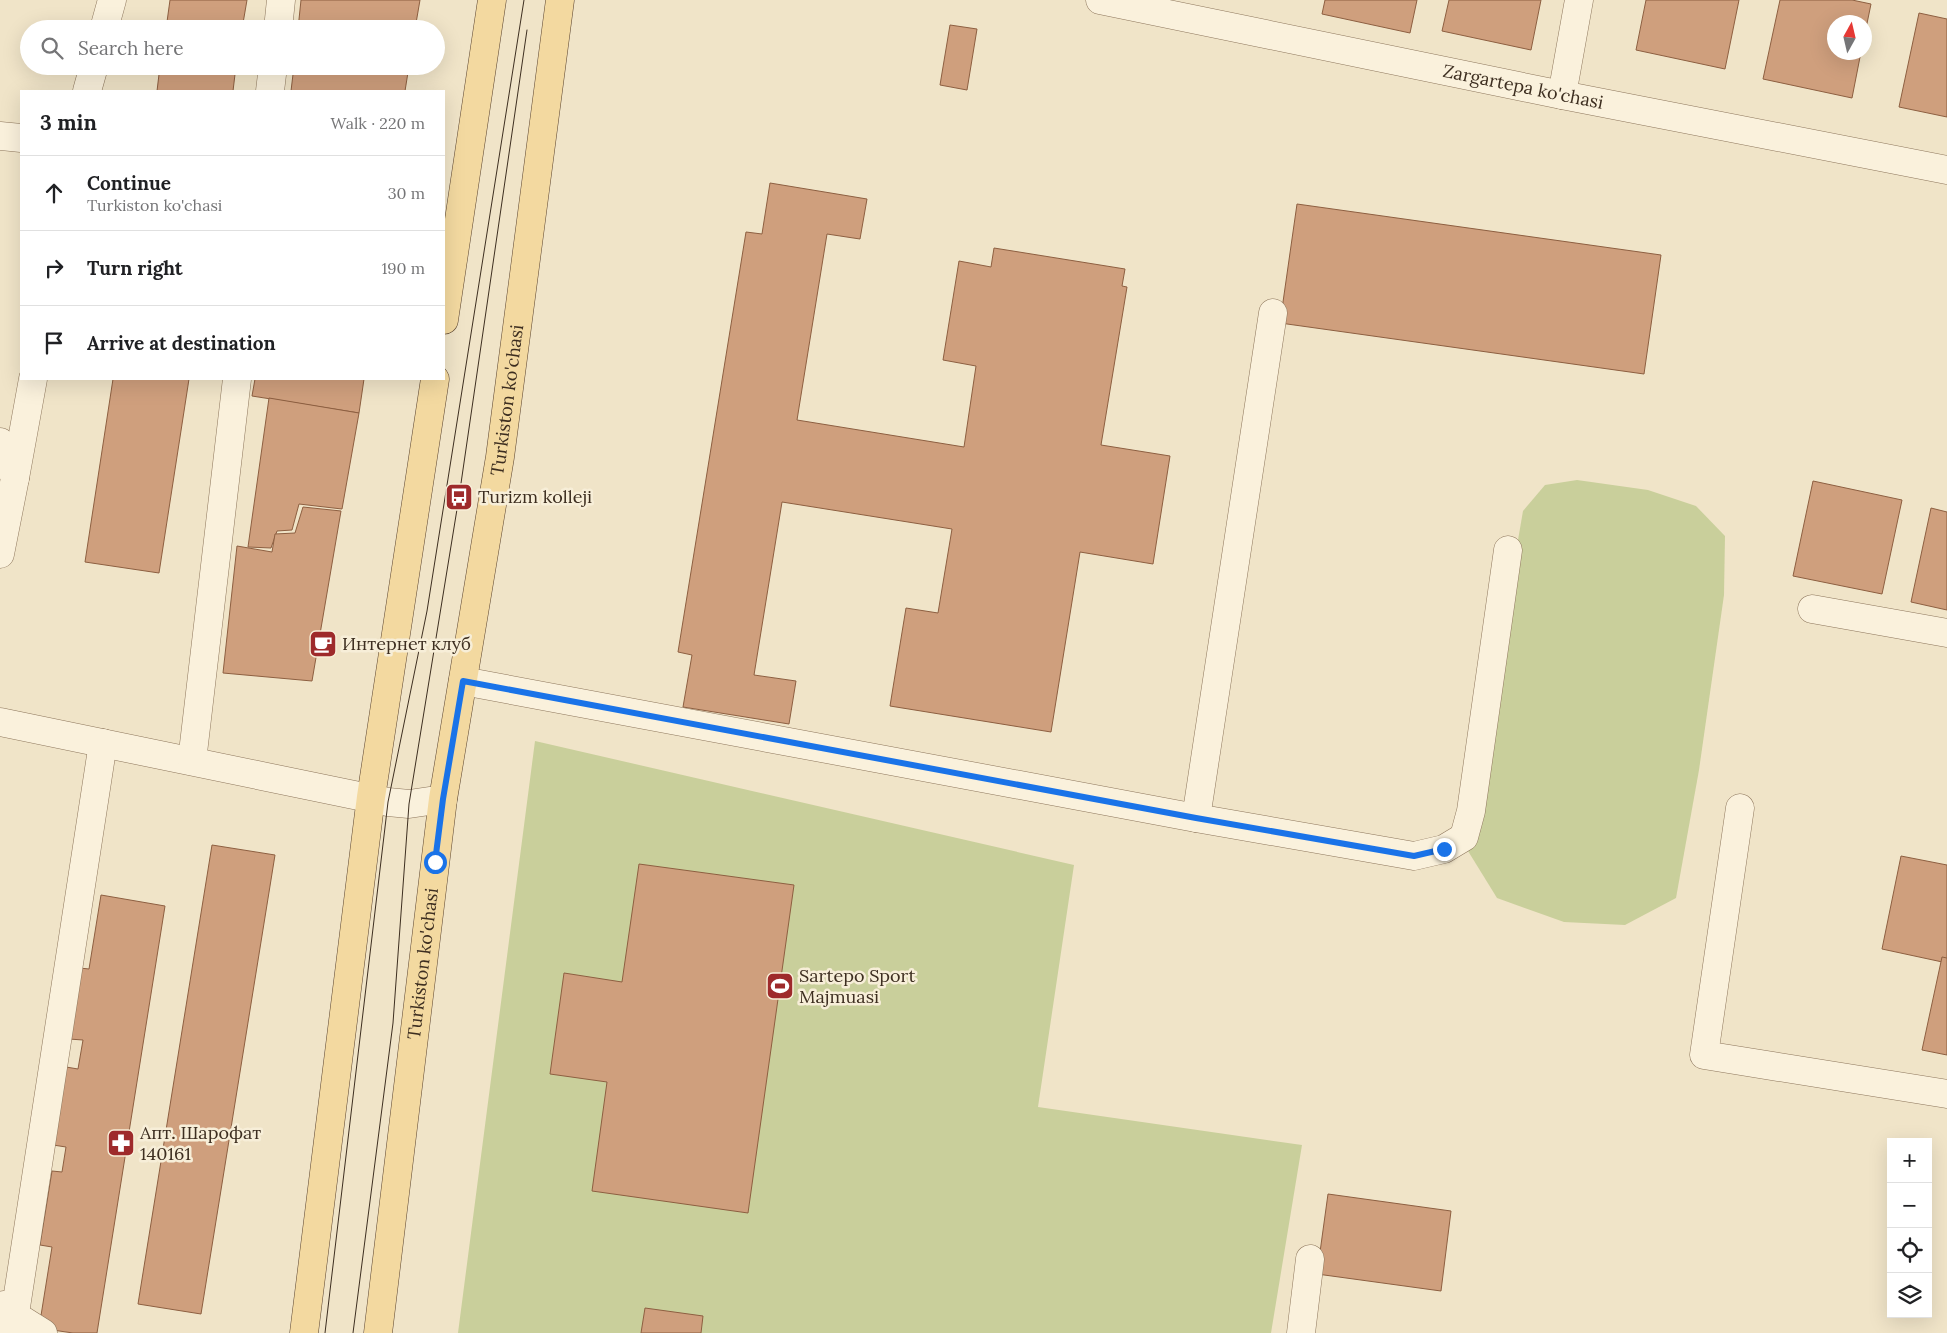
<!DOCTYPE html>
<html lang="en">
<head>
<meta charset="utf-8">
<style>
  :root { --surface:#fff; --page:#f6f6f6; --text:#202124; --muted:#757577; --line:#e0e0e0 }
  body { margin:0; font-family:Lora,serif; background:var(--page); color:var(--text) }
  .controls { position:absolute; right:15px; bottom:15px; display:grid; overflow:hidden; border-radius:0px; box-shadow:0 5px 20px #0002 }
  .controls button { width:45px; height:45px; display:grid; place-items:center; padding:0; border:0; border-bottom:1px solid var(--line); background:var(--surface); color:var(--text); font:25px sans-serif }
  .compass { position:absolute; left:1827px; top:15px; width:45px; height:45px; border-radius:50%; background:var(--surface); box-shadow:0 5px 20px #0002; rotate:8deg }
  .stop { position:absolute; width:15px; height:15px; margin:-11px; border:4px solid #1a73e8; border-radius:50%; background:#fff }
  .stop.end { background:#1a73e8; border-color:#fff; box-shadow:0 1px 5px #0008 }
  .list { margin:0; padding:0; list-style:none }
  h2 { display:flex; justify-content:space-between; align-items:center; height:65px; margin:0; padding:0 20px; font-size:21px }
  h2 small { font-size:16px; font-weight:400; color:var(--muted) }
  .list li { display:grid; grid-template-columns:32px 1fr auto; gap:15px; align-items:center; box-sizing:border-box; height:75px; padding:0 20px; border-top:1px solid var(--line) }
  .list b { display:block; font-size:19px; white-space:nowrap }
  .list p { margin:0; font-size:16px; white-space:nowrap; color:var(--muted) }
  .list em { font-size:16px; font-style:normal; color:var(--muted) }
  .icon { flex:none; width:28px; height:28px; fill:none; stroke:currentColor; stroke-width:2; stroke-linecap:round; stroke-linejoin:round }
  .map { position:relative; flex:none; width:1947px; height:1333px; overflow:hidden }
  .search { position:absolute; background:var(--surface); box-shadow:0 5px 20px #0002; left:20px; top:20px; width:425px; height:55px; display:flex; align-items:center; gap:12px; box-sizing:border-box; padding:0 18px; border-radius:28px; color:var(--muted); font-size:19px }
  .panel { position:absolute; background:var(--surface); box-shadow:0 5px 20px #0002; left:20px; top:90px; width:425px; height:290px; border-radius:0px }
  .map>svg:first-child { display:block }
</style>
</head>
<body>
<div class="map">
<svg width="1947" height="1333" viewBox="0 0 1947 1333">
  <rect width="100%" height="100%" fill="#f0e4c8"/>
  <g fill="#c9cf9b">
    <path d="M1577 480 1648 490 1696 506 1725 536 1724 595 1699 770 1676 898 1625 925 1564 922 1497 898 1468 851 1474 796 1523 511 1545 485Z"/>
    <path d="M535 741 1074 865 1038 1107 1302 1145 1271 1333H458Z"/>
  </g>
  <g fill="#cf9f7d" stroke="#8d5f41">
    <path d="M170 0H247L242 29H166Z"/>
    <path d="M301 0H420L415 29H298Z"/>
    <path d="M1325 0H1417L1410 33 1322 14Z"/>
    <path d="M1449 0H1541L1531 50 1442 31Z"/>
    <path d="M1646 0H1739L1725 69 1636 50Z"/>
    <path d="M1780 0H1852L1871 4 1864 38V22H1834V52H1861L1852 98 1763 79Z"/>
    <path d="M1919 13 1947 19V117L1899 107Z"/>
    <path d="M950 25 977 29 967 90 940 85Z"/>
    <path d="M160 66H236L233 91H157Z"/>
    <path d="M294 66H409L405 91H291Z"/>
    <path d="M770 183 867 199 860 239 827 234 797 420 964 447 976 366 943 360 959 261 991 267 994 248 1125 269 1122 286 1127 287 1101 445 1170 456 1153 564 1080 552 1051 732 890 706 906 608 938 613 952 529 782 502 754 675 796 681 789 724 683 707 692 655 678 652 746 232 762 234Z"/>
    <path d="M1297 204 1661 255 1644 374 1280 323Z"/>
    <path d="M113 379H189L159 573 85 562Z"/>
    <path d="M255 379H364L359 413 252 396Z"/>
    <path d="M269 398 359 413 342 509 299 504 292 530 277 531 271 548 248 547Z"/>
    <path d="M1813 481 1902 500 1882 594 1793 576Z"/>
    <path d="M303 507 341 511 312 681 223 673 237 546 272 552 275 534 295 533Z"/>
    <path d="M1931 508 1947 512V610L1911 602Z"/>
    <path d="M212 845 275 855 201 1314 138 1304Z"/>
    <path d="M1901 856 1947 865V963L1882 949Z"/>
    <path d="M639 864 794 885 748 1213 592 1191 607 1082 550 1074 564 973 622 982Z"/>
    <path d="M101 895 165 906 97 1333H73L39 1328 52 1247 40 1245 52 1171 62 1172 66 1147 53 1145 66 1067 78 1069 83 1040 69 1039 80 968 89 969Z"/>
    <path d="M1942 957 1947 958V1055L1922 1050Z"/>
    <path d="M1328 1194 1451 1211 1441 1291 1317 1274Z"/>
    <path d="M645 1308 703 1316 701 1333H641Z"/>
  </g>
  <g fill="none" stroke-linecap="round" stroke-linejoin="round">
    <g stroke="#8d765c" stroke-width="29">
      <g id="minor">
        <path id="s1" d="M1100 0 1562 95 1947 170"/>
        <path d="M104 29 112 0"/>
        <path d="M278 29 281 0"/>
        <path d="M87 91 94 66"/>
        <path d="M270 91 273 66"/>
        <path d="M1562 95 1579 0"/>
        <path d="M0 136 21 138"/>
        <path d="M0 442 15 478 0 554"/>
        <path d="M15 478 33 379"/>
        <path d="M1812 609 1947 633"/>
        <path d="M463 681 1196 818 1414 856 1444 849 1464 837 1471 811 1508 550"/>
        <path d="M0 722 388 802 409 804 443 799"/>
        <path d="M192 761 237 379"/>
        <path d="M1740 808 1704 1055 1947 1094"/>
        <path d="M1196 818 1273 313"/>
        <path d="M4 1305 16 1316 43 1333"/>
        <path d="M12 1333 103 743"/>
        <path d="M1301 1333 1310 1259"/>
      </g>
    </g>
    <g stroke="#5b4430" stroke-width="29">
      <g id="major">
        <path d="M444 320 492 0"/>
        <path d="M304 1333 371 797 435 379"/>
        <path id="s2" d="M378 1333 443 799 500 457 560 0"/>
      </g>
    </g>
    <use href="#minor" stroke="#faf1dc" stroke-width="28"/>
    <use href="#major" stroke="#f3d9a0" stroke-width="28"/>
    <g stroke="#3d2e20" stroke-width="1">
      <path d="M325 1333 388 802 427 611 524 0"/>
      <path d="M353 1333 393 1023 409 804 459 497 527 30"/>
    </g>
  </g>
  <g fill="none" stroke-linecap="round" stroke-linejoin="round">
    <path stroke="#1a73e8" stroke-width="6" d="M435 862 443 799 463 681 1196 818 1414 856 1444 849"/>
  </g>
  <defs>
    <g id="bus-square" transform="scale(1.4375)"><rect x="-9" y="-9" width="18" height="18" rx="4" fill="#9e2a2b" stroke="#f7eed8"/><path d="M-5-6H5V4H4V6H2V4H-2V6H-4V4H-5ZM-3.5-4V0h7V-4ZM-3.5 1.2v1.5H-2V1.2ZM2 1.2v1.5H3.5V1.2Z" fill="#fff"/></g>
    <g id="cafe-square" transform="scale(1.4375)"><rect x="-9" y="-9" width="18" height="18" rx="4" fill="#9e2a2b" stroke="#f7eed8"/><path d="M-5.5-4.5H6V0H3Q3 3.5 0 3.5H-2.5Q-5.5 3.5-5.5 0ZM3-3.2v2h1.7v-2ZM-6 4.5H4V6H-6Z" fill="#fff"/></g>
    <g id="stadium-square" transform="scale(1.4375)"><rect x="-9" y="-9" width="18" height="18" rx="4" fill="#9e2a2b" stroke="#f7eed8"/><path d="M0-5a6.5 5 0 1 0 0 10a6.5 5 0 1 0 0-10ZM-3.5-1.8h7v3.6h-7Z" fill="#fff"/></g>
    <g id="pharmacy-square" transform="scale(1.4375)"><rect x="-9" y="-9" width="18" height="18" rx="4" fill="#9e2a2b" stroke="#f7eed8"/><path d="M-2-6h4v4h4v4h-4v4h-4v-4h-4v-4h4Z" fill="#fff"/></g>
  </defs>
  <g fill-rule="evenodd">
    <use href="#bus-square" x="459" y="497"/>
    <use href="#cafe-square" x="323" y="644"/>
    <use href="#stadium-square" x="780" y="986"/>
    <use href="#pharmacy-square" x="121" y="1143"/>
  </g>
  <g text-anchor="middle" stroke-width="5" stroke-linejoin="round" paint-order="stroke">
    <g font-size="18" fill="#3d2e20" stroke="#f7eed8">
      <text dy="6" stroke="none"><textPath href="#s1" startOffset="432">Zargartepa ko'chasi</textPath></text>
      <text dy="6" stroke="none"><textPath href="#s2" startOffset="942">Turkiston ko'chasi</textPath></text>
      <text dy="6" stroke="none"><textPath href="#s2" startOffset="372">Turkiston ko'chasi</textPath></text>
    </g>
    <g font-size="18" fill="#3d2e20" stroke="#f7eed8" text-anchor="start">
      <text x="478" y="503">Turizm kolleji</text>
      <text x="342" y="650">Интернет клуб</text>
      <text x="799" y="982">Sartepo Sport<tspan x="799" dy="21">Majmuasi</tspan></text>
      <text x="140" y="1139">Апт. Шарофат<tspan x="140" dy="21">140161</tspan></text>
    </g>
  </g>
</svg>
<div class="controls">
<button>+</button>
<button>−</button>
<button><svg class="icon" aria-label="locate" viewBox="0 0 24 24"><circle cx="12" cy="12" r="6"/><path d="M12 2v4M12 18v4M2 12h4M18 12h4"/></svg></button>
<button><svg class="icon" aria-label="layers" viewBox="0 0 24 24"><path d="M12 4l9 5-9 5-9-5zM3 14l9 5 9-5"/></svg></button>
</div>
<svg class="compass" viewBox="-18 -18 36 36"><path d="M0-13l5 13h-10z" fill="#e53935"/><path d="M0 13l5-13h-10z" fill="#757577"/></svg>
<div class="stop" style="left:435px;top:862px"></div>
<div class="stop end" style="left:1444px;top:849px"></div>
<div class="search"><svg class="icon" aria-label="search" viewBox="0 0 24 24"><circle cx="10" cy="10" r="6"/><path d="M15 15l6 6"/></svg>Search here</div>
<section class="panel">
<h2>3 min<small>Walk · 220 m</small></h2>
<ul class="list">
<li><svg class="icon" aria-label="ahead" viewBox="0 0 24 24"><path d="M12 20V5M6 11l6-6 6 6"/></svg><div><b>Continue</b><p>Turkiston ko'chasi</p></div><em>30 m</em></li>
<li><svg class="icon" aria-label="right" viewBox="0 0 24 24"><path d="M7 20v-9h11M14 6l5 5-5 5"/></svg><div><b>Turn right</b></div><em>190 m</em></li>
<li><svg class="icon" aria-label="arrive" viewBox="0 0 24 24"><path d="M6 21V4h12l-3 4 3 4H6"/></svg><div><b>Arrive at destination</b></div></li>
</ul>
</section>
</div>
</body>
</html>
